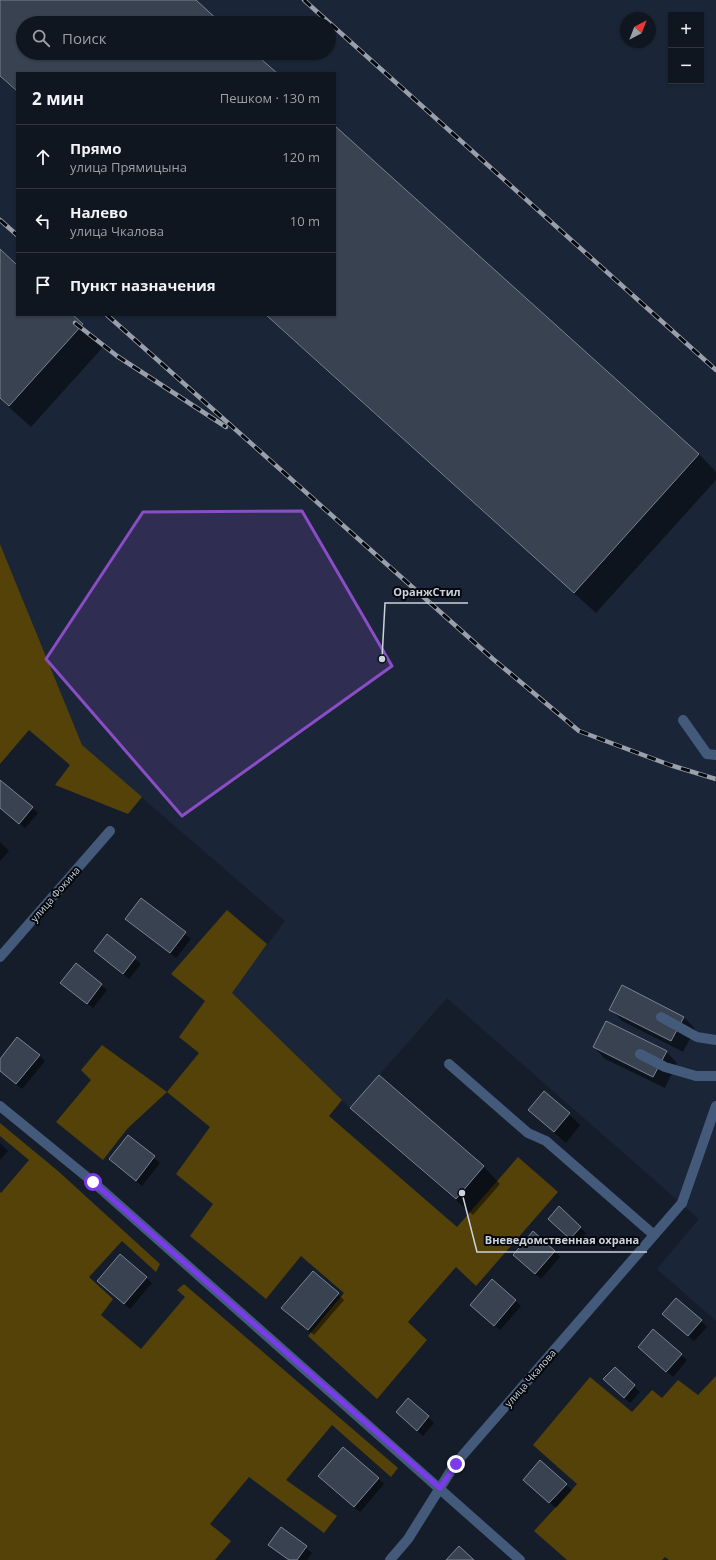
<!DOCTYPE html>
<html lang="ru">
<head>
<meta charset="utf-8">
<style>
  :root { --surface:#101620; --page:#1e232d; --text:#f1f3f6; --muted:#9c9fa5; --line:#30353e }
  body { margin:0; font-family:"Open Sans",sans-serif; background:var(--page); color:var(--text) }
  .controls { position:absolute; right:12px; top:12px; display:grid; overflow:hidden; border-radius:0px; box-shadow:0 1px 3px #0004 }
  .controls button { width:36px; height:36px; display:grid; place-items:center; padding:0; border:0; border-bottom:1px solid var(--line); background:var(--surface); color:var(--text); font:20px sans-serif }
  .compass { position:absolute; left:620px; top:12px; width:36px; height:36px; border-radius:50%; background:var(--surface); box-shadow:0 1px 3px #0004; rotate:42deg }
  .stop { position:absolute; width:12px; height:12px; margin:-9px; border:3px solid #7c3aed; border-radius:50%; background:#fff }
  .stop.end { background:#7c3aed; border-color:#fff; box-shadow:0 1px 4px #0008 }
  .list { margin:0; padding:0; list-style:none }
  h2 { display:flex; justify-content:space-between; align-items:center; height:52px; margin:0; padding:0 16px; font-size:17px }
  h2 small { font-size:13px; font-weight:400; color:var(--muted) }
  .list li { display:grid; grid-template-columns:26px 1fr auto; gap:12px; align-items:center; box-sizing:border-box; height:64px; padding:0 16px; border-top:1px solid var(--line) }
  .list b { display:block; font-size:15px; white-space:nowrap }
  .list p { margin:0; font-size:13px; white-space:nowrap; color:var(--muted) }
  .list em { font-size:13px; font-style:normal; color:var(--muted) }
  .icon { flex:none; width:22px; height:22px; fill:none; stroke:currentColor; stroke-width:2; stroke-linecap:round; stroke-linejoin:round }
  .map { position:relative; flex:none; width:716px; height:1560px; overflow:hidden }
  .search { position:absolute; background:var(--surface); box-shadow:0 1px 3px #0004; left:16px; top:16px; width:320px; height:44px; display:flex; align-items:center; gap:10px; box-sizing:border-box; padding:0 14px; border-radius:22px; color:var(--muted); font-size:15px }
  .panel { position:absolute; background:var(--surface); box-shadow:0 1px 3px #0004; left:16px; top:72px; width:320px; height:244px; border-radius:0px }
  .map>svg:first-child { display:block }
</style>
</head>
<body>
<div class="map">
<svg width="716" height="1560" viewBox="0 0 716 1560">
  <rect width="100%" height="100%" fill="#151d2a"/>
  <path fill="#1a2638" fill-rule="evenodd" d="M0 0H716V1321L657 1269 699 1219 447 998 350 1108 342 1100 231 993 285 921 82 746 0 544ZM671 15H701V81H671ZM626 18H650V42H626ZM23 23H329V53H23ZM17 73H335V315H17Z"/>
  <g fill="#544209">
    <path d="M0 544 82 745 142 797 128 814 55 785 70 765 29 730 0 764Z"/>
    <path d="M227 910 267 944 232 993 342 1100 329 1116 457 1227 518 1157 558 1192 476 1286 456 1267 408 1322 427 1340 377 1399 308 1336 344 1293 301 1256 266 1299 190 1236 213 1204 176 1174 210 1127 167 1092 127 1129 103 1160 56 1122 91 1080 81 1070 102 1045 167 1092 199 1053 179 1037 205 1001 171 974Z"/>
    <path d="M0 1123 58 1171 160 1264 156 1272 122 1241 89 1277 113 1299 101 1315 141 1349 185 1297 177 1290 184 1284 398 1468 391 1477 332 1425 286 1480 337 1516 324 1533 249 1477 210 1524 231 1541 215 1560H0V1192L1 1193 29 1160 0 1136Z"/>
    <path d="M716 1376V1560H669L665 1557 662 1560H567L534 1531 577 1484 533 1445 590 1377 632 1412 652 1390 662 1398 678 1380 698 1395Z"/>
  </g>
  <g fill="#0007">
    <path d="M0 0H194L220 23H23V53H253L275 73H17V92L0 77Z"/>
    <path d="M335 127 699 454 716 472V480L596 613 265 315H335Z"/>
    <path d="M0 251 17 266V315H71L104 346 31 427 0 399Z"/>
    <path d="M0 781 38 813 25 828 0 808Z"/>
    <path d="M0 842 9 851 0 861Z"/>
    <path d="M142 899 191 939 176 958 127 919Z"/>
    <path d="M107 936 141 964 129 979 95 951Z"/>
    <path d="M76 964 107 990 93 1008 67 988Z"/>
    <path d="M610 1009 684 1017 695 1029 683 1052 622 1021Z"/>
    <path d="M594 1047 666 1051 677 1063 665 1088 605 1059Z"/>
    <path d="M39 1055 45 1061 22 1089 0 1071V1061Z"/>
    <path d="M379 1076 484 1167 500 1184 473 1215 369 1125 352 1108Z"/>
    <path d="M529 1110 569 1114 580 1125 566 1143Z"/>
    <path d="M128 1136 160 1163 142 1186 110 1159Z"/>
    <path d="M0 1143 8 1151 0 1160Z"/>
    <path d="M559 1208 586 1233 577 1244 555 1224Z"/>
    <path d="M555 1251 560 1257 541 1279 519 1260Z"/>
    <path d="M120 1255 152 1283 130 1309 104 1286Z"/>
    <path d="M313 1272 344 1300 314 1335 288 1314Z"/>
    <path d="M492 1281 521 1306 500 1330 477 1310Z"/>
    <path d="M669 1319 701 1321 707 1327 694 1341Z"/>
    <path d="M645 1352 681 1355 687 1360 673 1377Z"/>
    <path d="M615 1368 640 1392 630 1403 610 1385Z"/>
    <path d="M408 1399 434 1423 423 1436 402 1417Z"/>
    <path d="M319 1476 378 1478 384 1484 360 1512Z"/>
    <path d="M530 1485H566L572 1490 556 1508Z"/>
    <path d="M281 1529 312 1553 307 1560H289L269 1545Z"/>
  </g>
  <g fill="#384250" stroke="#798493">
    <path d="M0 0H196L221 23H23V53H254L277 73H17V91L0 76Z"/>
    <path d="M335 126 699 454 574 593 266 315H335Z"/>
    <path d="M0 249 17 265V315H73L83 324 9 406 0 398Z"/>
    <path d="M0 780 33 807 19 824 0 808Z"/>
    <path d="M141 898 186 932 170 953 125 919Z"/>
    <path d="M107 934 136 957 123 974 94 951Z"/>
    <path d="M76 963 102 984 87 1004 60 983Z"/>
    <path d="M622 985 684 1017 671 1041 609 1010Z"/>
    <path d="M606 1021 667 1051 653 1077 593 1047Z"/>
    <path d="M17 1037 40 1055 16 1084 0 1071V1059Z"/>
    <path d="M379 1075 484 1166 456 1199 350 1108Z"/>
    <path d="M544 1091 570 1113 554 1132 528 1110Z"/>
    <path d="M128 1135 155 1156 136 1181 109 1159Z"/>
    <path d="M559 1206 581 1227 570 1239 548 1219Z"/>
    <path d="M533 1231 555 1251 535 1274 513 1255Z"/>
    <path d="M120 1254 147 1277 124 1304 97 1281Z"/>
    <path d="M313 1271 339 1293 308 1330 281 1308Z"/>
    <path d="M492 1279 516 1300 494 1326 470 1305Z"/>
    <path d="M676 1298 702 1320 688 1336 662 1314Z"/>
    <path d="M653 1329 682 1354 666 1372 638 1347Z"/>
    <path d="M615 1367 635 1385 624 1398 603 1379Z"/>
    <path d="M408 1398 429 1416 417 1431 396 1412Z"/>
    <path d="M343 1447 379 1478 354 1507 318 1476Z"/>
    <path d="M540 1460 567 1484 549 1503 523 1480Z"/>
    <path d="M281 1527 307 1546 297 1560H289L268 1545Z"/>
    <path d="M459 1546 474 1560H446Z"/>
  </g>
  <g fill="none" stroke-linecap="round" stroke-linejoin="round">
    <g stroke="#435a7b" stroke-width="10">
      <path d="M683 720 707 754 716 755"/>
      <path d="M661 1017 697 1037 716 1040"/>
      <path d="M640 1054 665 1067 696 1076H716"/>
      <path d="M449 1064 528 1133 546 1141 654 1235"/>
      <path d="M682 1203 716 1106"/>
    </g>
    <g stroke="#435a7b" stroke-width="10">
      <path d="M0 957 110 831"/>
      <path d="M390 1560 408 1539 455 1464 682 1203"/>
    </g>
    <path stroke="#435a7b" stroke-width="10" d="M0 1106 93 1182 520 1560"/>
    <g stroke="#9aa0ab" stroke-width="4.5">
      <g id="rail">
        <path d="M304 0 716 370"/>
        <path d="M0 220 17 235"/>
        <path d="M107 315 493 659 579 731 670 765 716 779"/>
        <path d="M75 323 117 356 226 427"/>
      </g>
    </g>
    <use href="#rail" stroke="#05080d" stroke-width="3" stroke-dasharray="9" stroke-linecap="butt"/>
  </g>
  <g fill="none" stroke-linecap="round" stroke-linejoin="round">
    <path stroke="#7c3aed" stroke-width="5" d="M93 1182 440 1488 456 1464"/>
  </g>
  <path fill="#8b4dc5" fill-opacity="0.2" stroke="#8b4dc5" stroke-width="3" stroke-linejoin="round" d="M302 511 392 666 182 816 46 659 143 512Z"/>
  <g text-anchor="middle" stroke-width="4" stroke-linejoin="round" paint-order="stroke">
    <g font-size="10" fill="#cdd3dc" stroke="#05080d">
      <text transform="translate(55 894) rotate(-49)" y="4">улица Фокина</text>
      <text transform="translate(530 1378) rotate(-49)" y="4">улица Чкалова</text>
    </g>
  </g>
  <path fill="none" stroke="#cdd3dc" stroke-width="1.5" d="M382 659L385 603H468M462 1193L477 1252H647"/>
  <g fill="#cdd3dc" stroke="#05080d" stroke-width="1.5">
    <circle cx="382" cy="659" r="4"/>
    <circle cx="462" cy="1193" r="4"/>
  </g>
  <g font-size="11" text-anchor="middle" font-weight="bold" fill="#cdd3dc" stroke="#05080d" stroke-width="4" stroke-linejoin="round" paint-order="stroke">
    <text x="427" y="596">ОранжСтил</text>
    <text x="562" y="1244">Вневедомственная охрана</text>
  </g>
</svg>
<div class="controls">
<button>+</button>
<button>−</button>
</div>
<svg class="compass" viewBox="-18 -18 36 36"><path d="M0-13l5 13h-10z" fill="#e53935"/><path d="M0 13l5-13h-10z" fill="#9c9fa5"/></svg>
<div class="stop" style="left:93px;top:1182px"></div>
<div class="stop end" style="left:456px;top:1464px"></div>
<div class="search"><svg class="icon" aria-label="search" viewBox="0 0 24 24"><circle cx="10" cy="10" r="6"/><path d="M15 15l6 6"/></svg>Поиск</div>
<section class="panel">
<h2>2 мин<small>Пешком · 130 m</small></h2>
<ul class="list">
<li><svg class="icon" aria-label="ahead" viewBox="0 0 24 24"><path d="M12 20V5M6 11l6-6 6 6"/></svg><div><b>Прямо</b><p>улица Прямицына</p></div><em>120 m</em></li>
<li><svg class="icon" aria-label="left" viewBox="0 0 24 24"><path d="M17 20v-9H6M10 6l-5 5 5 5"/></svg><div><b>Налево</b><p>улица Чкалова</p></div><em>10 m</em></li>
<li><svg class="icon" aria-label="arrive" viewBox="0 0 24 24"><path d="M6 21V4h12l-3 4 3 4H6"/></svg><div><b>Пункт назначения</b></div></li>
</ul>
</section>
</div>
</body>
</html>
